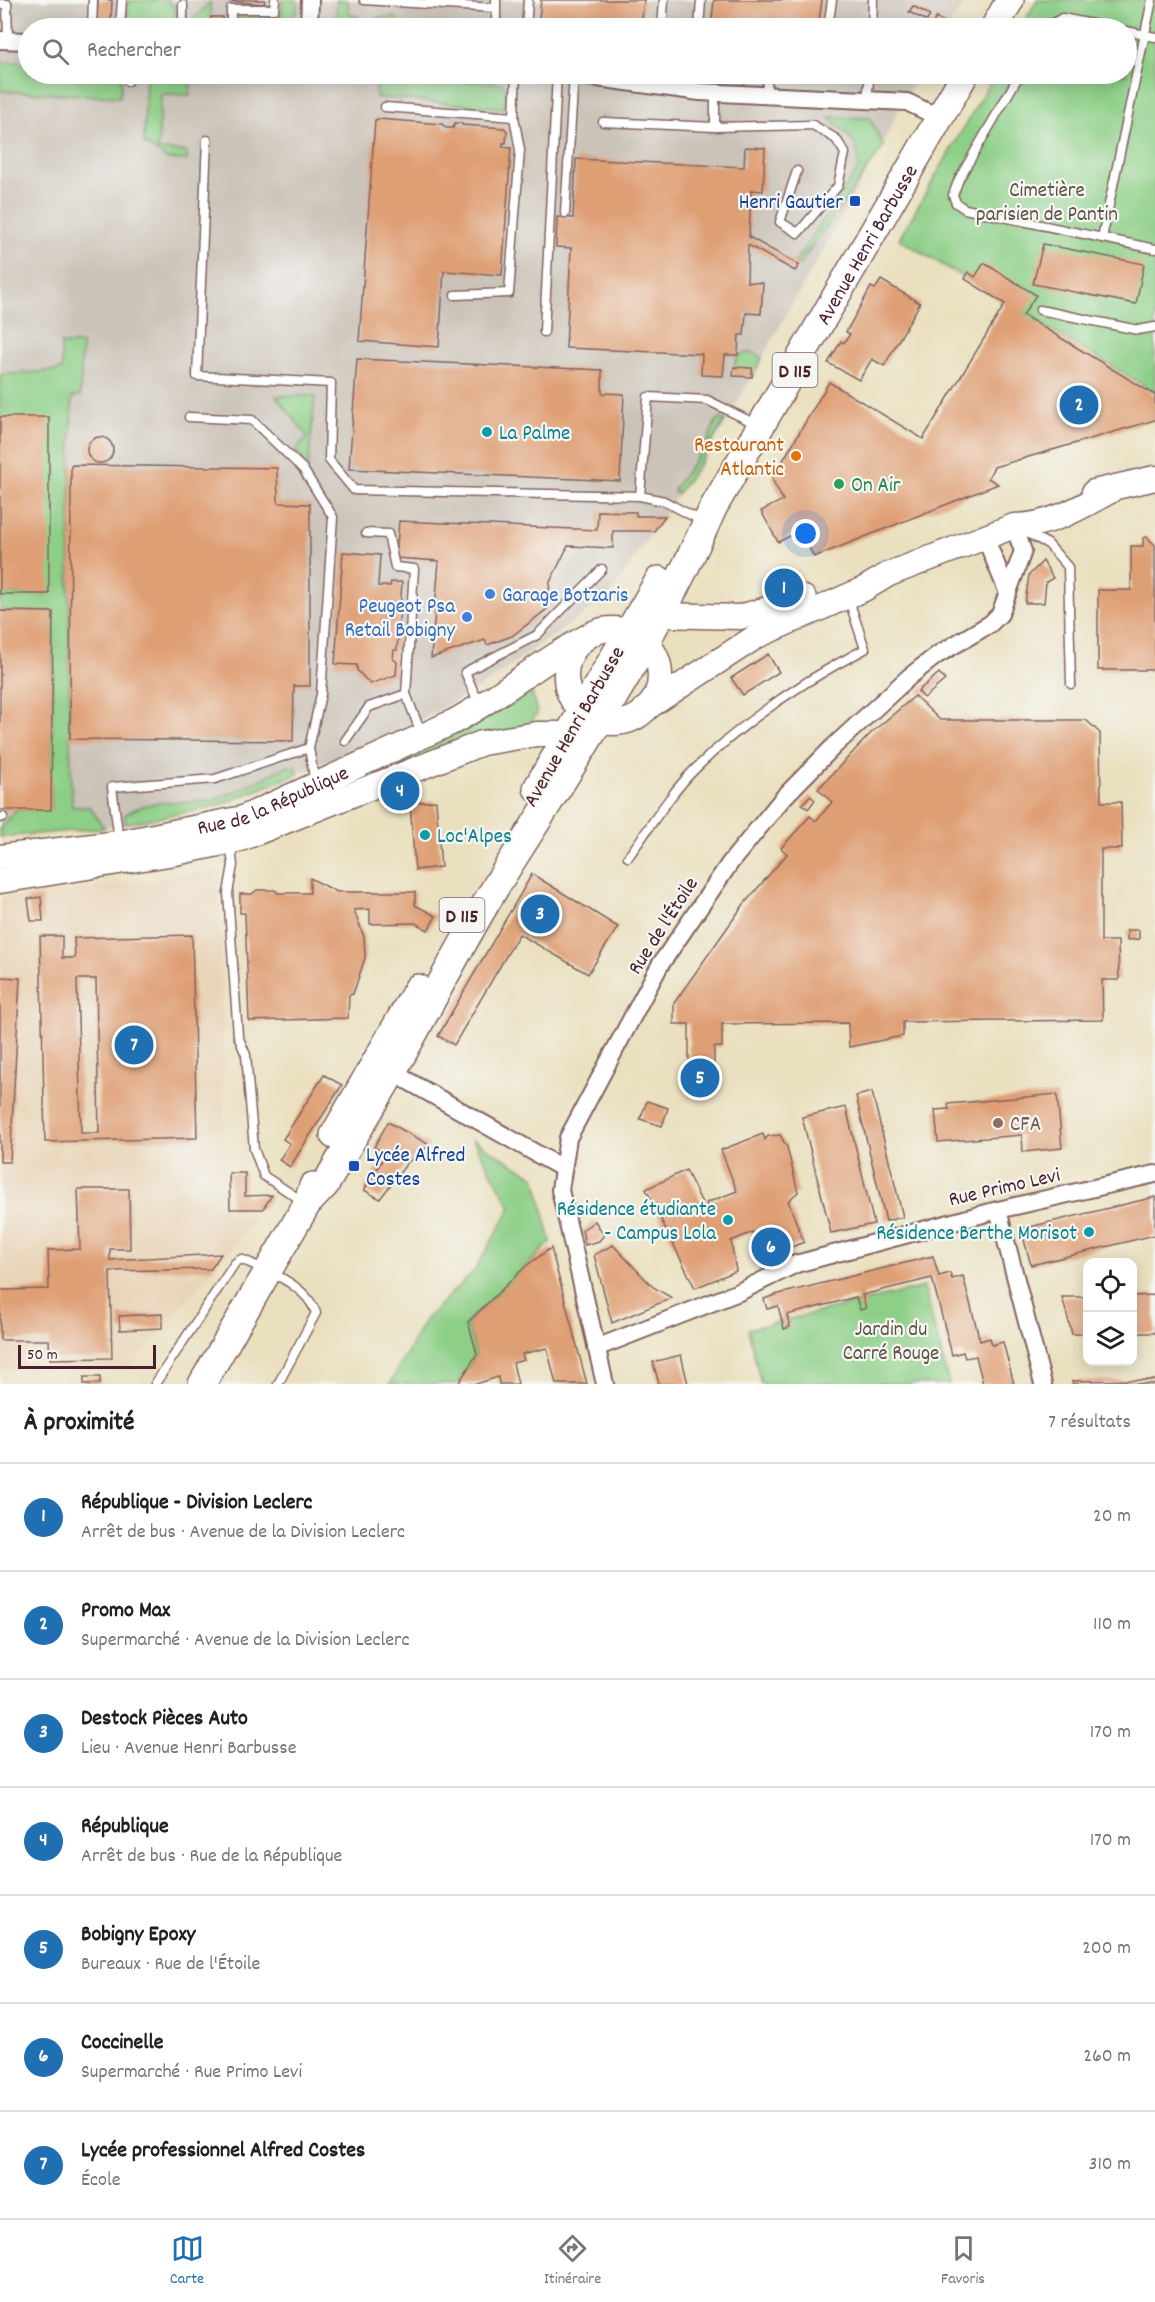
<!DOCTYPE html>
<html lang="fr">
<head>
<meta charset="utf-8">
<style>
  :root { --surface:#fff; --page:#f2f2f2; --text:#202124; --muted:#757577; --line:#e0e0e0; --accent:#1f6fb2 }
  body { margin:0; font-family:Dekko,sans-serif; background:var(--page); color:var(--text) }
  .controls { position:absolute; right:18px; bottom:18px; display:grid; overflow:hidden; border-radius:12px; box-shadow:0 3px 15px #0003 }
  .controls button { width:54px; height:54px; display:grid; place-items:center; padding:0; border:0; border-bottom:2px solid var(--line); background:var(--surface); color:var(--text); font:30px sans-serif }
  .scale { position:absolute; left:18px; bottom:15px; width:138px; box-sizing:border-box; padding-left:6px; border:3px solid #4a1f2b; border-top:0; font-size:16px; line-height:21px; white-space:nowrap; color:#4a1f2b; -webkit-text-stroke:4px #f6f6f2; paint-order:stroke }
  .you { position:absolute; left:806px; top:534px; width:21px; height:21px; margin:-15px; border:4px solid #fff; border-radius:50%; background:#1a73e8; box-shadow:0 0 0 9px #1a73e833 }
  .badge { display:grid; place-items:center; width:39px; height:39px; border-radius:50%; background:var(--accent); color:#fff; font-size:20px; font-weight:700 }
  .pin { position:absolute; translate:-50% -50%; border:3px solid #fff; box-shadow:0 2px 6px #0006 }
  .list { margin:0; padding:0; list-style:none }
  h2 { display:flex; justify-content:space-between; align-items:center; height:78px; margin:0; padding:0 24px; font-size:26px }
  h2 small { font-size:20px; font-weight:400; color:var(--muted) }
  .list li { display:grid; grid-template-columns:39px 1fr auto; gap:18px; align-items:center; box-sizing:border-box; height:108px; padding:0 24px; border-top:2px solid var(--line) }
  .list b { display:block; font-size:22px; white-space:nowrap }
  .list p { margin:0; font-size:20px; white-space:nowrap; color:var(--muted) }
  .list em { font-size:20px; font-style:normal; color:var(--muted) }
  .icon { flex:none; width:33px; height:33px; fill:none; stroke:currentColor; stroke-width:2; stroke-linecap:round; stroke-linejoin:round }
  .map { position:relative; flex:none; width:1155px; height:1384px; overflow:hidden }
  .search { position:absolute; background:var(--surface); box-shadow:0 3px 15px #0003; left:18px; right:18px; top:18px; height:66px; display:flex; align-items:center; gap:15px; box-sizing:border-box; padding:0 21px; border-radius:33px; color:var(--muted); font-size:22px }
  .sheet { height:834px; background:var(--surface) }
  nav { display:flex; justify-content:space-around; align-items:center; box-sizing:border-box; height:84px; border-top:2px solid var(--line); background:var(--surface); font-size:16px; color:var(--muted) }
  nav a { display:grid; justify-items:center; gap:3px }
  nav .on { color:var(--accent) }
  .map>svg:first-child { display:block }
</style>
</head>
<body>
<div class="map">
<svg width="1155" height="1384" viewBox="0 0 1155 1384">
  <rect width="100%" height="100%" fill="#f6f6f2"/>
  <filter id="ink" filterUnits="userSpaceOnUse"><feTurbulence type="fractalNoise" baseFrequency=".0167" numOctaves="2"/><feDisplacementMap in="SourceGraphic" scale="12" xChannelSelector="R" yChannelSelector="G"/><feConvolveMatrix kernelMatrix="1 2 1 2 8 2 1 2 1" color-interpolation-filters="sRGB"/></filter>
  <filter id="wash" filterUnits="userSpaceOnUse"><feTurbulence type="fractalNoise" baseFrequency=".008" numOctaves="4" result="noise"/><feDisplacementMap in="SourceGraphic" scale="24" xChannelSelector="R" yChannelSelector="G"/><feGaussianBlur stdDeviation="1.35" result="paint"/><feColorMatrix in="noise" values="0 0 0 0 0 0 0 0 0 0 0 0 0 0 0 0 0 1.4 0 .05"/><feComposite in="paint" operator="in"/></filter>
  <g filter="url(#wash)">
    <rect width="100%" height="100%" fill="#eae0bf"/>
    <path fill="#e8d4b7" d="M220 870 226 1211 260 1214 128 1371 0 1370V899Z"/>
    <path fill="#cbc3b8" d="M0 0H966L948 28H28V74H920L903 100 885 139 724 426 609 596 485 684 426 717 331 760 217 806 104 828 0 838Z"/>
    <g fill="#8dcf87" stroke="#6c7759" stroke-width="1.5">
      <path d="M170 0V5H175V24L127 22 129 1Z"/>
      <path d="M282 0H297V12L276 28H239L238 17H281Z"/>
      <path d="M337 0H347L350 15 358 16V27H376L377 17H395L405 28 410 24 414 28H342L336 18Z"/>
      <path d="M1037 0H1155V392L899 239 995 74H1126V28H1021Z"/>
      <path d="M210 2 211 23 189 24Z"/>
      <path d="M0 62 28 63V74H119L122 82 120 97 0 91Z"/>
      <path d="M146 74H191L190 95 161 94 158 150 187 152V160L167 159 144 143Z"/>
      <path d="M376 78 502 83 506 89 504 108 376 97Z"/>
      <path d="M828 117 870 118 884 146 799 265 795 262 858 169C863 145 845 130 828 117Z"/>
      <path d="M61 344H82L80 396 72 397C69 534 67 671 72 807H90L104 828 0 837V828L16 810 51 809 53 612 0 611V594H48L0 417V375L62 370Z"/>
      <path d="M752 352 762 358 752 377 734 367 738 355Z"/>
      <path d="M276 396H315L308 468 295 450 308 437Z"/>
      <path d="M720 419 725 420 697 468 677 494 675 493 674 489 707 443 715 423Z"/>
      <path d="M530 685 537 713 528 728 479 736 255 828C177 851 81 866 0 872V866L111 851 195 837 262 819 455 732Z"/>
      <path d="M288 766 296 768 298 774 217 806 125 824V815C148 797 184 805 211 800 234 795 265 776 288 766Z"/>
      <path d="M473 1140 535 1177 551 1242 467 1323 476 1354 458 1384H390L425 1320 475 1270 511 1207Z"/>
      <path d="M924 1287 949 1384H761L748 1329Z"/>
    </g>
    <g id="blocks">
      <g fill="#df9f75" fill-rule="evenodd">
        <path d="M98 0H112L111 21H97Z"/>
        <path d="M213 0H265L264 4Z"/>
        <path d="M541 0H644L641 28H538Z"/>
        <path d="M714 0H822L818 28H711Z"/>
        <path d="M913 6 930 15 927 21 909 12Z"/>
        <path d="M211 17H223L222 25 211 23Z"/>
        <path d="M936 18 955 28H930Z"/>
        <path d="M378 119 442 124 446 128H453L455 123H462V125L504 128 507 131 506 143H503V147L511 148 502 275 444 271 439 347 359 341 375 120Z"/>
        <path d="M745 147 765 148 763 191 751 190 749 237 799 265 795 271 748 245 747 282 763 283 761 314 746 313 744 335H739L738 355H725L723 376 701 375 702 354 566 348 571 248 556 247 557 217 573 218 576 159 744 167Z"/>
        <path d="M1043 244 1144 264 1136 304 1033 284Z"/>
        <path d="M984 263 1036 295 1023 315 1155 395V420L994 467 988 478 998 484 814 557 800 531 778 542 761 511 783 500 772 479 829 382 923 439 1005 304 965 279 968 272 975 277Z"/>
        <path d="M881 280 920 303 884 366 872 359 859 380 828 363 841 341 844 343 850 334 846 332 871 287 875 289Z"/>
        <path d="M357 359 602 370V393L624 394 620 481 349 469Z"/>
        <path d="M734 367 752 368V377L733 376Z"/>
        <rect x="0" y="417" width="49" height="177"/>
        <circle cx="100" cy="450" r="13"/>
        <path d="M71 465 277 468 278 503 310 504V686H294L293 741 70 739Z"/>
        <path d="M598 511 636 512V516H665L654 531H613V548L568 546 550 582 547 609 512 636 487 645 485 640 431 658 439 561 396 558 399 521 597 530Z"/>
        <path d="M1147 537 1155 545V670H1098V590H1131V546H1143V538Z"/>
        <path d="M343 552 380 555 378 586H390L391 582H402L397 650H394L393 659 397 662 396 675 370 684 357 670V665L335 664Z"/>
        <path d="M1043 561 1053 578 1046 582 1044 603H1025L1029 575Z"/>
        <path d="M0 611 53 612 51 810H0Z"/>
        <path d="M768 654 779 672 743 695 731 678Z"/>
        <path d="M939 673 945 680 924 698 918 691Z"/>
        <path d="M915 696 940 720H1086L1100 733 1101 802H1121L1122 849H1101V941H1118L1119 980H1102L1103 1020 903 1022V1036L849 1047 848 1023 722 1024V1047H714V1091L689 1092V1024H674V1003L744 904 787 854 781 848 810 816 816 821 832 802 818 789 872 732Z"/>
        <path d="M810 796 815 800 808 809 802 804Z"/>
        <path d="M436 801 441 867 415 870 410 803Z"/>
        <path d="M532 874 618 927 588 974 519 934 454 1045 438 1036Z"/>
        <path d="M310 878 337 892H415V905L436 916 428 930 415 923 370 924V909L354 910 364 937 365 958 353 994 349 995 348 1018 249 1021 245 913H240V894H252L257 890H275L278 893H310Z"/>
        <path d="M41 897 43 921H31L28 899Z"/>
        <path d="M1127 930H1139V939L1127 940Z"/>
        <path d="M192 935 197 1138 45 1142 40 936H62V958H75L74 938ZM77 979H96L99 1133H81Z"/>
        <path d="M0 977 20 978 10 1162H0Z"/>
        <path d="M324 1075 342 1085 290 1167 279 1160 290 1144 283 1139Z"/>
        <path d="M872 1092 903 1217 886 1221 856 1096Z"/>
        <path d="M1057 1094 1062 1148 1023 1152 1022 1135 938 1142 935 1110 949 1109 948 1104Z"/>
        <path d="M647 1101 668 1108 662 1126 640 1119Z"/>
        <path d="M846 1107 874 1224 831 1233 802 1117Z"/>
        <path d="M388 1122 430 1145 407 1163 380 1199 364 1190 386 1154 374 1147Z"/>
        <path d="M763 1134 765 1140 768 1136 780 1135 787 1147 798 1192 788 1201 804 1242 763 1259 753 1232 731 1241 736 1271 695 1288 646 1189 686 1170 704 1207 707 1206 706 1203 737 1191 721 1150Z"/>
        <path d="M229 1173H245V1196L272 1195 263 1209H230Z"/>
        <path d="M78 1189H129L130 1249H110V1260L221 1254 211 1269 110 1271 112 1358 50 1359 49 1340H0V1290L49 1289 48 1250 80 1249Z"/>
        <path d="M1155 1197V1235L1031 1265 1021 1229Z"/>
        <path d="M595 1221 604 1235 599 1241 585 1245 582 1230Z"/>
        <path d="M613 1245 653 1287 672 1298 612 1323 594 1255Z"/>
        <path d="M551 1248 587 1384H556L547 1348 522 1354 524 1360 513 1363 518 1384H499L498 1377 476 1384H458L477 1354 468 1322 526 1266Z"/>
        <path d="M933 1256 939 1276 950 1273 952 1279 963 1276 980 1341 990 1338 992 1345 1003 1342 1014 1384H983L976 1356 965 1358 963 1352 952 1355 932 1278 862 1295 866 1308 860 1310 856 1297 787 1315 790 1327 784 1329 778 1306 767 1309 764 1299 775 1295Z"/>
        <path d="M1155 1295V1333H1132V1296Z"/>
        <path d="M1062 1297H1088V1334H1072Z"/>
        <path d="M162 1314V1328L120 1330 119 1316Z"/>
        <path d="M681 1355 688 1384H659L653 1362Z"/>
        <rect x="84" y="1377" width="16" height="7"/>
        <path d="M1155 1380V1384H1073L1072 1381Z"/>
      </g>
    </g>
  </g>
  <g filter="url(#ink)">
    <use href="#blocks" fill-opacity="0" stroke="#82635f" stroke-width="1.5"/>
    <g fill="none" stroke-linecap="round" stroke-linejoin="round">
      <g stroke="#82635f" stroke-width="11">
        <g id="service">
          <path d="M364 0 495 8"/>
          <path d="M496 0V28"/>
          <path d="M0 4H7L8 40"/>
          <path d="M92 28 93 0"/>
          <path d="M120 28 122 0"/>
          <path d="M183 28V5"/>
          <path d="M231 28V9H274L275 0"/>
          <path d="M526 28 528 0"/>
          <path d="M662 28 664 0"/>
          <path d="M699 28 701 0"/>
          <path d="M828 28 832 0"/>
          <path d="M872 28 873 0"/>
          <path d="M1046 28 1062 18 1113 28"/>
          <path d="M1126 31 1155 37"/>
          <path d="M1020 74 959 179 953 195 956 203 965 209 1155 249"/>
          <path d="M128 81 129 74"/>
          <path d="M656 86 657 74"/>
          <path d="M766 94 768 74"/>
          <path d="M867 98 870 74"/>
          <path d="M385 107 514 117 516 74"/>
          <path d="M603 122 715 127V93"/>
          <path d="M715 127 813 125 836 139 845 153 838 186 798 233 780 222 797 171"/>
          <path d="M207 140 197 376 331 383 329 460 354 490 640 496 648 397 707 400 758 425"/>
          <path d="M565 213 574 74"/>
          <path d="M1102 238 1152 0"/>
          <path d="M455 295 509 293 520 150 514 117"/>
          <path d="M1040 310 1138 330 1155 327"/>
          <path d="M544 332 557 74"/>
          <path d="M189 417 252 420 303 469 333 517 321 694 309 748 315 783"/>
          <path d="M640 496 664 501 700 520"/>
          <path d="M1025 532 1048 544 1068 567 1071 684"/>
          <path d="M366 533 388 534 395 567 414 569 406 694"/>
          <path d="M479 704 465 672 537 635 602 569"/>
          <path d="M345 741 369 707 406 694 421 733"/>
          <path d="M0 818 3 817"/>
          <path d="M119 840 112 787 215 779 309 748"/>
          <path d="M230 843 233 865 228 893 238 1036 246 1055 254 1149 264 1176 304 1202"/>
          <path d="M628 857C649 829 669 795 694 770 745 720 803 681 865 649L848 597"/>
          <path d="M155 1384 235 1263 241 1259C267 1271 306 1284 316 1313L278 1384"/>
        </g>
      </g>
      <g stroke="#82635f" stroke-width="20">
        <g id="minor">
          <path d="M309 28 310 0"/>
          <path d="M0 40 28 41"/>
          <path d="M568 74 700 92 907 102 940 118"/>
          <path d="M985 537 1008 593"/>
          <path d="M385 1068 562 1168"/>
          <path d="M998 1210 1043 1384"/>
          <path d="M596 1348 739 1292 796 1264 998 1210 1155 1174"/>
          <path d="M605 1384 560 1190 568 1138 660 965 730 863 783 798 834 746 909 677 937 655 990 624 1000 614 1023 551 1014 526"/>
        </g>
      </g>
      <g stroke="#82635f" stroke-width="27">
        <g id="secondary">
          <path d="M1094 492 1155 478"/>
          <path d="M645 622 660 615 740 617 804 598"/>
          <circle cx="613" cy="676" r="47"/>
          <path d="M645 709 757 636 864 589 889 574 1014 526C1049 526 1080 508 1110 491"/>
          <path id="s1" d="M0 857 119 843 243 818 453 722C500 697 539 662 585 638"/>
          <path d="M0 881 175 853 238 840 482 743 537 734H568L585 727"/>
        </g>
      </g>
      <g stroke="#82635f" stroke-width="30">
        <g id="primary">
          <path d="M994 28 1010 0"/>
          <path d="M537 788 659 580"/>
          <path d="M334 1135 418 988"/>
          <path id="s2" d="M307 1204 325 1185C352 1138 382 1092 408 1044 440 986 470 927 506 870 580 753 657 636 713 508L965 74"/>
          <path d="M202 1384 307 1204 313 1186"/>
        </g>
      </g>
      <use href="#service" stroke="#fff" stroke-width="8"/>
      <use href="#minor" stroke="#fff" stroke-width="16"/>
      <use href="#secondary" stroke="#fff" stroke-width="24"/>
      <use href="#primary" stroke="#fff" stroke-width="27"/>
    </g>
  </g>
  <g fill="#1a4fb4" stroke="#f6f6f2" stroke-width="2">
    <rect x="849" y="195" width="12" height="12" rx="3"/>
    <rect x="348" y="1160" width="12" height="12" rx="3"/>
  </g>
  <g fill="#0f9aa8" stroke="#f6f6f2" stroke-width="2">
    <circle cx="487" cy="432" r="6"/>
    <circle cx="425" cy="835" r="6"/>
    <circle cx="728" cy="1220" r="6"/>
    <circle cx="1089" cy="1232" r="6"/>
  </g>
  <circle fill="#e8710a" stroke="#f6f6f2" stroke-width="2" cx="796" cy="456" r="6"/>
  <circle fill="#2e9e5b" stroke="#f6f6f2" stroke-width="2" cx="839" cy="484" r="6"/>
  <g fill="#3f7fe0" stroke="#f6f6f2" stroke-width="2">
    <circle cx="490" cy="594" r="6"/>
    <circle cx="467" cy="617" r="6"/>
  </g>
  <circle fill="#8d6e63" stroke="#f6f6f2" stroke-width="2" cx="998" cy="1123" r="6"/>
  <g text-anchor="middle" stroke-width="4.5" stroke-linejoin="round" paint-order="stroke">
    <g fill="#f6f6f2" stroke="#7e6067" stroke-width="1.5">
      <rect x="772.5" y="353" width="45" height="34" rx="4.5"/>
      <rect x="439.5" y="898" width="45" height="34" rx="4.5"/>
    </g>
    <g font-size="20" font-weight="bold" fill="#4a1f2b">
      <text x="795" y="377">D 115</text>
      <text x="462" y="922">D 115</text>
    </g>
    <g font-size="21" fill="#5e5447" stroke="#f6f6f2">
      <text x="1047" y="196">Cimetière<tspan x="1047" dy="24">parisien de Pantin</tspan></text>
      <text x="891" y="1335">Jardin du<tspan x="891" dy="24">Carré Rouge</tspan></text>
    </g>
    <g font-size="21" fill="#164399" stroke="#f6f6f2" text-anchor="end">
      <text x="843" y="208">Henri Gautier</text>
      <text x="366" y="1161" text-anchor="start">Lycée Alfred<tspan x="366" dy="24">Costes</tspan></text>
    </g>
    <g font-size="21" fill="#4a1f2b" stroke="#f6f6f2">
      <text dy="7" stroke="none"><textPath href="#s2" startOffset="1112">Avenue Henri Barbusse</textPath></text>
      <text transform="translate(573 726) rotate(-60)" y="7">Avenue Henri Barbusse</text>
      <text dy="7" stroke="none"><textPath href="#s1" startOffset="280">Rue de la République</textPath></text>
      <text transform="translate(662 925) rotate(-57)" y="7">Rue de l'Étoile</text>
      <text transform="translate(1004 1186) rotate(-13)" y="7">Rue Primo Levi</text>
    </g>
    <g font-size="21" fill="#0d838f" stroke="#f6f6f2" text-anchor="start">
      <text x="499" y="439">La Palme</text>
      <text x="437" y="842">Loc'Alpes</text>
      <text x="716" y="1215" text-anchor="end">Résidence étudiante<tspan x="716" dy="24">- Campus Lola</tspan></text>
      <text x="1077" y="1239" text-anchor="end">Résidence Berthe Morisot</text>
    </g>
    <g font-size="21" fill="#c56008" stroke="#f6f6f2" text-anchor="end">
      <text x="784" y="451">Restaurant<tspan x="784" dy="24">Atlantic</tspan></text>
    </g>
    <g font-size="21" fill="#27864d" stroke="#f6f6f2" text-anchor="start">
      <text x="851" y="491">On Air</text>
    </g>
    <g font-size="21" fill="#366cbe" stroke="#f6f6f2" text-anchor="start">
      <text x="502" y="601">Garage Botzaris</text>
      <text x="455" y="612" text-anchor="end">Peugeot Psa<tspan x="455" dy="24">Retail Bobigny</tspan></text>
    </g>
    <g font-size="21" fill="#785e54" stroke="#f6f6f2" text-anchor="start">
      <text x="1010" y="1130">CFA</text>
    </g>
  </g>
</svg>
<div class="controls">
<button><svg class="icon" aria-label="locate" viewBox="0 0 24 24"><circle cx="12" cy="12" r="6"/><path d="M12 2v4M12 18v4M2 12h4M18 12h4"/></svg></button>
<button><svg class="icon" aria-label="layers" viewBox="0 0 24 24"><path d="M12 4l9 5-9 5-9-5zM3 14l9 5 9-5"/></svg></button>
</div>
<div class="scale">50 m</div>
<div class="you"></div>
<div class="pin badge" style="left:784px;top:588px">1</div>
<div class="pin badge" style="left:1079px;top:405px">2</div>
<div class="pin badge" style="left:540px;top:914px">3</div>
<div class="pin badge" style="left:400px;top:791px">4</div>
<div class="pin badge" style="left:700px;top:1078px">5</div>
<div class="pin badge" style="left:771px;top:1247px">6</div>
<div class="pin badge" style="left:134px;top:1045px">7</div>
<div class="search"><svg class="icon" aria-label="search" viewBox="0 0 24 24"><circle cx="10" cy="10" r="6"/><path d="M15 15l6 6"/></svg>Rechercher</div>
</div>
<section class="sheet">
<h2>À proximité<small>7 résultats</small></h2>
<ul class="list">
<li><span class="badge">1</span><div><b>République - Division Leclerc</b><p>Arrêt de bus · Avenue de la Division Leclerc</p></div><em>20 m</em></li>
<li><span class="badge">2</span><div><b>Promo Max</b><p>Supermarché · Avenue de la Division Leclerc</p></div><em>110 m</em></li>
<li><span class="badge">3</span><div><b>Destock Pièces Auto</b><p>Lieu · Avenue Henri Barbusse</p></div><em>170 m</em></li>
<li><span class="badge">4</span><div><b>République</b><p>Arrêt de bus · Rue de la République</p></div><em>170 m</em></li>
<li><span class="badge">5</span><div><b>Bobigny Epoxy</b><p>Bureaux · Rue de l'Étoile</p></div><em>200 m</em></li>
<li><span class="badge">6</span><div><b>Coccinelle</b><p>Supermarché · Rue Primo Levi</p></div><em>260 m</em></li>
<li><span class="badge">7</span><div><b>Lycée professionnel Alfred Costes</b><p>École</p></div><em>310 m</em></li>
</ul>
</section>
<nav>
<a class="on"><svg class="icon" aria-label="map" viewBox="0 0 24 24"><path d="M3 6l6-2 6 2 6-2v14l-6 2-6-2-6 2zM9 4v14M15 6v14"/></svg>Carte</a>
<a><svg class="icon" aria-label="directions" viewBox="0 0 24 24"><path d="M12 3l9 9-9 9-9-9zM9 14v-3h6M13 9l2 2-2 2"/></svg>Itinéraire</a>
<a><svg class="icon" aria-label="saved" viewBox="0 0 24 24"><path d="M7 4h10v16l-5-4-5 4z"/></svg>Favoris</a>
</nav>
</body>
</html>
